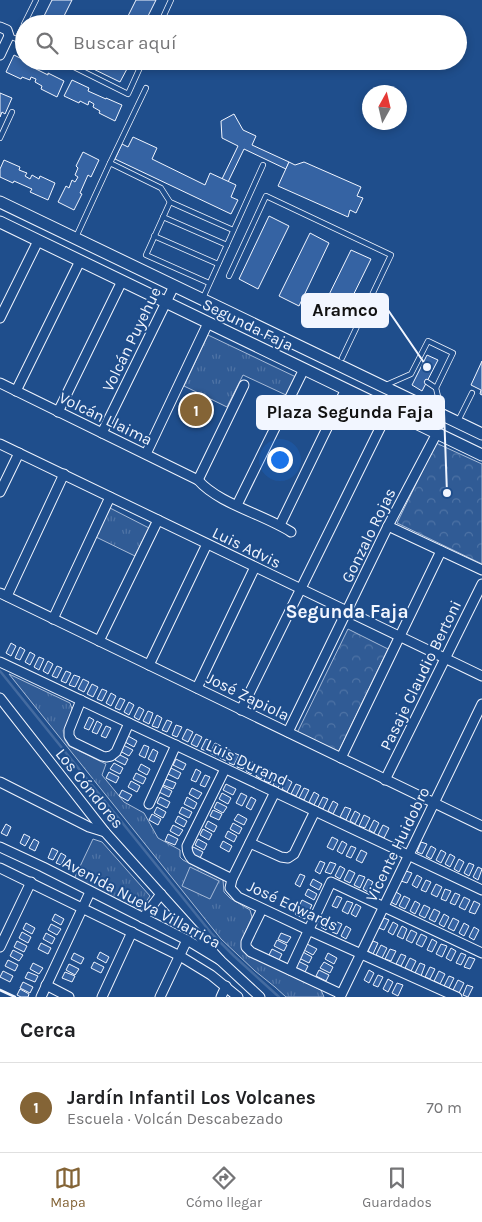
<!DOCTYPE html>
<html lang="es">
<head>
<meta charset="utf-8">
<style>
  :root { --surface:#fff; --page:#f2f2f2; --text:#202124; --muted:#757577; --line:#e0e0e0; --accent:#846436 }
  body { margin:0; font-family:Karla,sans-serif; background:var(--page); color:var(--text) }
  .compass { position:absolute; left:362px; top:85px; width:45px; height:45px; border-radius:50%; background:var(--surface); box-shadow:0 2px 8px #0003; rotate:8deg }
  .you { position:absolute; left:279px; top:459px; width:18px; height:18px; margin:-12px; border:4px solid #fff; border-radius:50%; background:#1a73e8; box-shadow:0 0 0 8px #1a73e833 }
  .badge { display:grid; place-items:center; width:32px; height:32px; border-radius:50%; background:var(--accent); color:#fff; font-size:16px; font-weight:700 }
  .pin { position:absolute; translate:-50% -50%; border:2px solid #fff; box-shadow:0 1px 5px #0006 }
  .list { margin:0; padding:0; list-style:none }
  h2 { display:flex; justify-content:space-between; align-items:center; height:65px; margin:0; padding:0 20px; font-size:21px }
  h2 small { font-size:16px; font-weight:400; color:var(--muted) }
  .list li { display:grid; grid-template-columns:32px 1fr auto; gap:15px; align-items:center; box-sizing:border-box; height:90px; padding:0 20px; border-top:1px solid var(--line) }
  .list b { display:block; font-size:19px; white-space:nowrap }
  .list p { margin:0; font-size:16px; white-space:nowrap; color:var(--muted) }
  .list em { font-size:16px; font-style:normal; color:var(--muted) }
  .icon { flex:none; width:28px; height:28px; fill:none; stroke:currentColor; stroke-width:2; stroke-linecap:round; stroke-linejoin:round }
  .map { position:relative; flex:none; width:482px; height:997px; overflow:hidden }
  .search { position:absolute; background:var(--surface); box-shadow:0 2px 8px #0003; left:15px; right:15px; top:15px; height:55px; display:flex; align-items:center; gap:12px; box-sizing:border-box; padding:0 18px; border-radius:28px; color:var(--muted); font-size:19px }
  .sheet { height:155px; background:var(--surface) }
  nav { display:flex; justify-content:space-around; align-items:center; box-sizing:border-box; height:70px; border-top:1px solid var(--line); background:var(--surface); font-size:14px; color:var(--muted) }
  nav a { display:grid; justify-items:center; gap:2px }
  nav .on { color:var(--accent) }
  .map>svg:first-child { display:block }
</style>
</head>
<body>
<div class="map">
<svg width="482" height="997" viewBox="0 0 482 997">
  <defs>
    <pattern id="grass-tufts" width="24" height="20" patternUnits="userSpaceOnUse" patternTransform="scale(1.25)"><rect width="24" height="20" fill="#305b95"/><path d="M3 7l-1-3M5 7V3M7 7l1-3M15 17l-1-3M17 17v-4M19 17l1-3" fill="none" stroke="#4e73a5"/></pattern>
    <pattern id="park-crowns" width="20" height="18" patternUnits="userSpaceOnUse" patternTransform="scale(1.25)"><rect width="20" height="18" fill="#305b95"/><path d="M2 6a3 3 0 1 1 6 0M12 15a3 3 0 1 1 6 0" fill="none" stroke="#4e73a5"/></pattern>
  </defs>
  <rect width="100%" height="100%" fill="#1f4e8c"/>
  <g fill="url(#grass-tufts)" stroke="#a8bbd7">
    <path d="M208 335 296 377 286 395 243 375 227 407 184 386Z"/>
    <path d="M110 508 149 528 135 556 96 537Z"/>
    <path d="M9 674 70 703 72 709 65 733V740L69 746 106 764 102 775 124 802 144 813 158 838 180 850V857L183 860 223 880 224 892 230 898 250 910 252 917 242 940V945L246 954 321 990 324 997H286L275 987 255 971 221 939Z"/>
    <path d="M93 839 102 842 150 896 139 911 74 879Z"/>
  </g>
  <g fill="url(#park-crowns)" stroke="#a8bbd7">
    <path d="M436 443 482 464V564L397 523Z"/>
    <path d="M348 629 388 649 338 753 297 733Z"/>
  </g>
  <path fill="#305b95" stroke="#a8bbd7" d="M190 867 219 881 210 899 182 886Z"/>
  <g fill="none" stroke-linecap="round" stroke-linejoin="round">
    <path stroke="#446ba0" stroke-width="2.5" d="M0 671 212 934 234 956 279 997"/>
  </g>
  <g fill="#3563a3" stroke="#f2f6ff">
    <path d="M52 0H72L60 24H40Z"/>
    <path d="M136 0H156L144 24H124Z"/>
    <path d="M14 55 24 60V61L31 64 30 66 48 75V73L64 81 57 97 41 89 42 86 35 82 36 79 31 77 30 80 22 77 21 79 6 72Z"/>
    <path d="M77 61H117L128 67 120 82Z"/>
    <path d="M72 80 89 88 88 91 106 99V98L122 105 115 121 99 113 100 111 93 107 94 104 89 101 88 105 80 101 79 103 64 96Z"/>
    <path d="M0 93 12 98 5 114 2 112 0 117Z"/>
    <path d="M234 114 243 130 256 136 252 145 289 162 286 169 244 149 228 182 222 179 238 146 222 138 221 121Z"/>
    <path d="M133 137 157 148 152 159 205 185 210 173 236 185 231 197 238 200 231 214 115 159 122 144 128 147Z"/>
    <path d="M83 152 99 160 91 177 88 175 80 193 82 194 74 210 58 202 66 186 69 188 72 180 75 182 78 177 75 175 78 168 76 166Z"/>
    <path d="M4 160 20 167 19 170 27 173 25 176 30 179 32 175 39 179 40 176 55 183 48 200 30 192 32 189 14 181 13 183 0 177V169Z"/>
    <path d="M289 162 295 165 304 162 361 187 357 196 363 198 356 213 350 210 348 217 278 186Z"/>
    <path d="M269 216 289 226 258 289 239 279Z"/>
    <path d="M310 233 329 243 299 306 279 296Z"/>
    <path d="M351 250 371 259 340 322 320 313Z"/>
    <path d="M427 355 438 360 422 391 412 385Z"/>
    <path d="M482 361V395L480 394 481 390 471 385Z"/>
    <path d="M11 643 16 646 11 656 6 653Z"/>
    <path d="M20 647 25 650 20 660 15 658Z"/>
    <path d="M30 652 35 655 30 665 25 662Z"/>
    <path d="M39 657 44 659 39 670 34 667Z"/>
    <path d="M48 661 53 664 48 674 43 671Z"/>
    <path d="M57 666 62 668 57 678 52 676Z"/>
    <path d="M66 671 71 673 66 683 61 681Z"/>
    <path d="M74 675 80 677 75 687 69 685Z"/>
    <path d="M83 679 89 682 84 692 78 689Z"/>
    <path d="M92 684 98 687 93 697 87 694Z"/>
    <path d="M102 689 107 691 102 701 97 699Z"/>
    <path d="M111 693 116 696 111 706 106 703Z"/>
    <path d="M120 698 125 700 120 710 115 708Z"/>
    <path d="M129 702 134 705 129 715 124 712Z"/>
    <path d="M139 707 144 710 139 720 134 717Z"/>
    <path d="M148 711 153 713 149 724 143 721Z"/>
    <path d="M157 715 162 718 158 728 152 726Z"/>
    <path d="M89 717 94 720 89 730 84 728Z"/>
    <path d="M167 720 172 722 167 732 162 730Z"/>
    <path d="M97 721 102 724 97 734 92 732Z"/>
    <path d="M176 725 182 727 177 737 172 735Z"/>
    <path d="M106 726 111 728 106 738 101 736Z"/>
    <path d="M187 729 193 732 188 742 182 739Z"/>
    <path d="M196 734 202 737 197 747 191 744Z"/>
    <path d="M128 736 137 741 134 747 125 742Z"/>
    <path d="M206 739 211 741 206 751 201 749Z"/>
    <path d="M215 743 221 746 216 756 210 753Z"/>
    <path d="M123 745 133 750 129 756 120 751Z"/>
    <path d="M144 745 149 747 145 758 139 755Z"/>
    <path d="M225 748 231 751 226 761 220 758Z"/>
    <path d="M153 749 158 752 154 762 148 759Z"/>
    <path d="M234 753 239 755 234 765 229 763Z"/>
    <path d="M118 754 128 759 125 765 115 760Z"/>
    <path d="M242 756 247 759 243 769 237 767Z"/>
    <path d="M176 759 186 764 183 770 173 765Z"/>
    <path d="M251 761 256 764 251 774 246 771Z"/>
    <path d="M114 763 123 768 120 774 110 769Z"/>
    <path d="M141 764 150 769 147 775 138 770Z"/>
    <path d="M260 766 266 769 261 779 256 776Z"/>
    <path d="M171 768 181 773 178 779 168 774Z"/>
    <path d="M196 769 201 772 196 782 191 780Z"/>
    <path d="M269 770 275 773 270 783 264 781Z"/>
    <path d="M109 772 119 777 116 783 106 778Z"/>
    <path d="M136 773 146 778 143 784 133 779Z"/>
    <path d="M205 775 210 777 205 787 200 785Z"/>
    <path d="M278 775 283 778 278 788 273 785Z"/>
    <path d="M166 779 176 783 173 789 163 785Z"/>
    <path d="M287 779 292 782 287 792 282 789Z"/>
    <path d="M131 781 140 786 137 792 128 787Z"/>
    <path d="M226 784 236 789 233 795 223 790Z"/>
    <path d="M296 784 301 786 296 796 291 794Z"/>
    <path d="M162 786 172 791 169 797 159 792Z"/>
    <path d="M192 788 202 793 198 799 189 794Z"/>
    <path d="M304 788 309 790 304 800 299 798Z"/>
    <path d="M122 790 132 795 128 801 119 796Z"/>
    <path d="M314 792 319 795 314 805 309 802Z"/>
    <path d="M222 793 231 798 228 804 219 799Z"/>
    <path d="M241 793 247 796 242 806 236 803Z"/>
    <path d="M160 797 170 802 167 808 157 803Z"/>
    <path d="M187 797 197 803 194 809 184 804Z"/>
    <path d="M251 797 256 800 251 810 246 807Z"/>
    <path d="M323 797 328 799 323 809 318 807Z"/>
    <path d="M333 801 338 804 333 814 328 811Z"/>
    <path d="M217 802 227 807 223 813 214 808Z"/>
    <path d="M157 807 166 812 163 818 154 813Z"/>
    <path d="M182 807 192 812 189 818 179 813Z"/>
    <path d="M345 807 351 809 346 820 340 817Z"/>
    <path d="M213 810 222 814 219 820 210 816Z"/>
    <path d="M355 811 360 814 355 824 350 821Z"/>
    <path d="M152 814 161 819 158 825 149 820Z"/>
    <path d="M238 814 247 819 244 825 234 820Z"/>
    <path d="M364 815 370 818 365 828 359 826Z"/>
    <path d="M178 816 187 821 184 827 175 822Z"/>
    <path d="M374 820 379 823 374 833 369 830Z"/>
    <path d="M208 821 217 826 214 832 205 827Z"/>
    <path d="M233 823 242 828 239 834 230 829Z"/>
    <path d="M6 824 11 827 7 836 1 833Z"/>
    <path d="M173 825 183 830 179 836 170 831Z"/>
    <path d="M383 825 389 828 384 838 378 835Z"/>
    <path d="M203 829 212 834 209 840 200 835Z"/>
    <path d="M228 831 237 836 234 842 225 837Z"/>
    <path d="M24 834 30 837 25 846 20 843Z"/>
    <path d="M168 834 178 839 175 845 165 841Z"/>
    <path d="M332 837 338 840 333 850 327 847Z"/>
    <path d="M34 839 39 842 35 851 29 848Z"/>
    <path d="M198 839 207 844 204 850 195 845Z"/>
    <path d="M223 841 232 846 229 852 220 847Z"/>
    <path d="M342 841 347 844 342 854 337 851Z"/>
    <path d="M421 842 427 844 422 854 417 852Z"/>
    <path d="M351 846 356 848 351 858 346 856Z"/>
    <path d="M431 846 436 849 431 859 426 856Z"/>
    <path d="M193 847 203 852 200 858 190 853Z"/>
    <path d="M52 848 58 851 53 860 48 858Z"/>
    <path d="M361 850 367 853 362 863 356 860Z"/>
    <path d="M441 850 446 853 441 863 436 860Z"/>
    <path d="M61 853 66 856 61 865 56 863Z"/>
    <path d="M450 854 455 857 450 867 445 864Z"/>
    <path d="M459 859 464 862 459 872 454 869Z"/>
    <path d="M320 861 325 863 320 874 315 871Z"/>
    <path d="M330 862 336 864 331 874 325 872Z"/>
    <path d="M469 863 474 865 469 876 464 873Z"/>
    <path d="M340 866 345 869 340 879 335 876Z"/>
    <path d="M478 867 482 869 478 880 473 877Z"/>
    <path d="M349 870 355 873 350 883 344 880Z"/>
    <path d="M406 871 412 873 407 883 401 881Z"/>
    <path d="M300 874 305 876 300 887 295 884Z"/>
    <path d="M359 875 365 877 360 888 354 885Z"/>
    <path d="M417 875 422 878 417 888 412 885Z"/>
    <path d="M313 879 322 884 319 890 310 885Z"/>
    <path d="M368 879 373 882 368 892 363 889Z"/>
    <path d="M426 880 431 882 426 892 421 890Z"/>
    <path d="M436 884 442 887 437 897 431 894Z"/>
    <path d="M308 889 317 894 314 900 305 895Z"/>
    <path d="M445 889 451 891 446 901 441 899Z"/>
    <path d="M396 892 401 895 396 905 391 902Z"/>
    <path d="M455 893 460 895 455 905 450 903Z"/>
    <path d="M337 896 342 898 337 908 332 906Z"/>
    <path d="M404 896 410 899 405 909 399 906Z"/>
    <path d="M464 897 470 900 465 910 459 907Z"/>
    <path d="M302 900 312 905 309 911 299 906Z"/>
    <path d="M347 901 353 903 348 914 342 911Z"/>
    <path d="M415 901 420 904 415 914 410 911Z"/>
    <path d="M474 901 480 904 475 914 469 912Z"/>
    <path d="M356 904 361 907 356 917 351 914Z"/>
    <path d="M424 905 430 908 425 918 419 915Z"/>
    <path d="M298 908 308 913 305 919 295 914Z"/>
    <path d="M434 909 440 912 435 922 429 919Z"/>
    <path d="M55 914 64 919 61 925 52 920Z"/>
    <path d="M444 914 449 917 444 927 439 924Z"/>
    <path d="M326 917 331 920 326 930 321 927Z"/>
    <path d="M384 918 389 920 384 930 379 928Z"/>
    <path d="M453 918 459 921 454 931 448 928Z"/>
    <path d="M337 922 342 924 337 934 332 932Z"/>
    <path d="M393 922 398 925 393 935 388 932Z"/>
    <path d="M26 923 35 928 32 934 23 929Z"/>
    <path d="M464 923 469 926 464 936 459 933Z"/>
    <path d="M51 924 61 929 57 935 48 930Z"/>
    <path d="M346 926 351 929 346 939 341 936Z"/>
    <path d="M402 926 407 929 403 939 397 936Z"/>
    <path d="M474 927 479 930 474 940 469 937Z"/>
    <path d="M411 930 417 933 412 943 406 940Z"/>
    <path d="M22 932 31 937 28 943 19 938Z"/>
    <path d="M46 933 55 938 52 944 43 939Z"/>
    <path d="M281 933 291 937 287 943 278 939Z"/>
    <path d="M421 934 427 937 422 947 416 944Z"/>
    <path d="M432 939 437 942 432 952 427 950Z"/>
    <path d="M277 940 287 945 284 951 274 946Z"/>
    <path d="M17 941 27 946 24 952 14 947Z"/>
    <path d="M373 941 378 943 373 954 368 951Z"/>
    <path d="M41 943 51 948 48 954 38 949Z"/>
    <path d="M307 944 317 949 313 955 304 950Z"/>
    <path d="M441 944 447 946 442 957 436 954Z"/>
    <path d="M381 945 387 948 382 958 376 955Z"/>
    <path d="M451 948 456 951 451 961 446 958Z"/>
    <path d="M272 949 282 954 279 960 269 955Z"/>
    <path d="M390 949 396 951 391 961 385 959Z"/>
    <path d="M13 950 23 955 19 961 10 956Z"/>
    <path d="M100 952 109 957 106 963 97 958Z"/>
    <path d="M303 952 312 957 309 963 299 958Z"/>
    <path d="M74 953 84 958 81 964 71 959Z"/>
    <path d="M328 953 337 958 334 964 325 959Z"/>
    <path d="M461 953 466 955 461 965 456 963Z"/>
    <path d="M401 954 406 956 401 966 396 964Z"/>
    <path d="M469 957 475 959 470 969 464 967Z"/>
    <path d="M410 958 416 961 411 971 405 968Z"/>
    <path d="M8 960 18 965 15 971 5 966Z"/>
    <path d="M298 961 308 966 305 972 295 967Z"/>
    <path d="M94 962 104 967 101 973 91 968Z"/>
    <path d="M324 962 333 967 330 973 320 968Z"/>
    <path d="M33 963 43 968 39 974 30 969Z"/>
    <path d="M420 963 425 965 421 976 415 973Z"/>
    <path d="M69 964 79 969 75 975 66 970Z"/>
    <path d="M430 967 435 969 430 979 425 977Z"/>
    <path d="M319 970 329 975 326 981 316 976Z"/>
    <path d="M369 970 374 973 369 983 364 980Z"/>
    <path d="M3 971 13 976 10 982 0 977Z"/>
    <path d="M439 971 445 974 440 984 434 981Z"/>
    <path d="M28 972 38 976 35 982 25 978Z"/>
    <path d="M65 972 75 976 72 982 62 978Z"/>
    <path d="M378 975 383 977 378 987 373 985Z"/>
    <path d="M449 976 454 978 449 988 444 986Z"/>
    <path d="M388 979 393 982 388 992 383 989Z"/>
    <path d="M458 980 464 983 459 993 453 990Z"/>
    <path d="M23 982 33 987 30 993 20 988Z"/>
    <path d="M397 983 403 985 398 996 392 993Z"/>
    <path d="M467 985 473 987 468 997 463 995Z"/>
    <path d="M20 989 29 994 28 997H21L17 995Z"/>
  </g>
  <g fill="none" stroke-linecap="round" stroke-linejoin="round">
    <g stroke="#f2f6ff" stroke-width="6">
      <g id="lane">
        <path d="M24 24 36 0"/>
        <path d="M160 24 171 0"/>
        <path d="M9 36 24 42"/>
        <path d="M17 39 24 25"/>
        <path d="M62 61 128 94 143 61"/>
        <path d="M0 138 12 112"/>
        <path d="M110 163 146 88"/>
        <path d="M170 202 146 255 209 283"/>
        <path d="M163 217 227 245"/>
        <path d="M154 236 218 264"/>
        <path d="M76 237 110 163 161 188 170 202 233 230"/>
        <path d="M229 276 266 196 391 255 342 358"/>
        <path d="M203 298 263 165"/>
        <path d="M427 382 436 388 440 405 443 412"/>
        <path d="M386 385 411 374 428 341 453 353 436 388"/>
        <path d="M458 421 472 393"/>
      </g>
    </g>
    <g stroke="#f2f6ff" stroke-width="11">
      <g id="street">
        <path d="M0 27 7 30 9 36 0 55"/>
        <path d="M0 318 38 241"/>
        <path d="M0 383 198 480C219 504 263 514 291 532"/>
        <path d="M16 391 80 261"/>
        <path d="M58 412 122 281"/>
        <path d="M102 433 174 286"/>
        <path d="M0 444 482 676"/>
        <path d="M146 454 208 323"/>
        <path d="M198 480 244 385"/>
        <path d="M0 492 19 453"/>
        <path d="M237 505 304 369"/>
        <path d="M280 525 346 389"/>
        <path d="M388 526 482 570"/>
        <path d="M0 593 482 826"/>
        <path d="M7 596 64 474"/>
        <path d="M53 619 110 497"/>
        <path d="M99 641 158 520"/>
        <path d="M0 662 482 890"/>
        <path d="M149 665 207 544"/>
        <path d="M197 688 255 567"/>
        <path d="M0 698 105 832 220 960"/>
        <path d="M81 700 69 730V736L73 742 102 756 106 757 111 756 116 752 129 723"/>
        <path d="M241 710 389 410"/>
        <path d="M288 732 388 526 437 433"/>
        <path d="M341 758 441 551"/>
        <path d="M225 769 187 846C187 851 188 855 192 859L232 879"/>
        <path d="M385 780 482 584"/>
        <path d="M0 782 89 827 105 832"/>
        <path d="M275 792 232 879 230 888 238 897 308 930 457 997"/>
        <path d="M149 804 176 745"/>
        <path d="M250 843 281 857 288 858 294 854 315 811"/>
        <path d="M0 847 43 867 187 940 220 960 260 997"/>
        <path d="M0 868 180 956 211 975 238 997"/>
        <path d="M262 909 246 942V947L251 952 341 994"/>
        <path d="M143 918 161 894"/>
        <path d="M0 947 31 882"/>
        <path d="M290 970 331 882 482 953"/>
        <path d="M46 985 69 997"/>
        <path d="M41 997 90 892"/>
        <path d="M102 997 132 932"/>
        <path d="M160 997 187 940"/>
        <path d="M221 997 226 986"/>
        <path d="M340 997 482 704"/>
      </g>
    </g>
    <g stroke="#f2f6ff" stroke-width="13">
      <g id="secondary">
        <path d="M0 202 482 434"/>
        <path d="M0 222 482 455"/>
      </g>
    </g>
    <use href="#lane" stroke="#1f4e8c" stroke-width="4.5"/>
    <use href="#street" stroke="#1f4e8c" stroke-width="9"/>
    <use href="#secondary" stroke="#1f4e8c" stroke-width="11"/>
    <path stroke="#f2f6ff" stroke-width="2.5" d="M0 990 15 997"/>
  </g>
  <g text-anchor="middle" stroke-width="4" stroke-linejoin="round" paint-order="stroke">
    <g font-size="16" fill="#f2f6ff" stroke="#1f4e8c">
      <text transform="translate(248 324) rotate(26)" y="6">Segunda Faja</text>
      <text transform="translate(131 339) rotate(-64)" y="6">Volcán Puyehue</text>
      <text transform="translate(106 418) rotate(26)" y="6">Volcán Llaima</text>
      <text transform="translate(368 535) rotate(-64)" y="6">Gonzalo Rojas</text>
      <text transform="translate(247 547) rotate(26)" y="6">Luis Advis</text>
      <text transform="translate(420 675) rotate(-64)" y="6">Pasaje Claudio Bertoni</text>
      <text transform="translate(248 696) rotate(26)" y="6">José Zapiola</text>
      <text transform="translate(247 762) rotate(25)" y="6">Luis Durand</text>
      <text transform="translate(90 788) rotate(51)" y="6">Los Cóndores</text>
      <text transform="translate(397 844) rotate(-64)" y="6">Vicente Huidobro</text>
      <text transform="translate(142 902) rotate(28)" y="6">Avenida Nueva Villarrica</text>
      <text transform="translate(293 905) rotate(25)" y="6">José Edwards</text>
    </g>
    <g font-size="19" font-weight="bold" fill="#f2f6ff" stroke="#1f4e8c">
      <text x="347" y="618">Segunda Faja</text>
    </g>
  </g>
  <path fill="none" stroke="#f2f6ff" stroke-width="2" d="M427 367L388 310M447 493L444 412"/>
  <g fill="#f2f6ff" stroke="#1f4e8c" stroke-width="2">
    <circle cx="427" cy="367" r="5"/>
    <circle cx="447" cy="493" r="5"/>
  </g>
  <g fill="#f2f6ff" stroke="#f2f6ff" stroke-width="2">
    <rect x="302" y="294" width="86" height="33" rx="5"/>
    <rect x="257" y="396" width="187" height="33" rx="5"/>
  </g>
  <g font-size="18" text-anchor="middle" font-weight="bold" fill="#111">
    <text x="345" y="316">Aramco</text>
    <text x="350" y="418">Plaza Segunda Faja</text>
  </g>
</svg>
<svg class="compass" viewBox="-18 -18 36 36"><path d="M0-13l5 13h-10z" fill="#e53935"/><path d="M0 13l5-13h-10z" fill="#757577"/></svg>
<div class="you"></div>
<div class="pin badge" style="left:196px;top:410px">1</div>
<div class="search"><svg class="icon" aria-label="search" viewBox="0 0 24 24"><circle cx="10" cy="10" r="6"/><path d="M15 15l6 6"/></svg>Buscar aquí</div>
</div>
<section class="sheet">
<h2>Cerca<small></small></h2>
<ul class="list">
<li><span class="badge">1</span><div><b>Jardín Infantil Los Volcanes</b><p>Escuela · Volcán Descabezado</p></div><em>70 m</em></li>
</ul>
</section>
<nav>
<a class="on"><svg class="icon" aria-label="map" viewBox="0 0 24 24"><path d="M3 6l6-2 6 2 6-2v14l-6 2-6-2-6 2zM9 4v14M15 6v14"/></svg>Mapa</a>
<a><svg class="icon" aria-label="directions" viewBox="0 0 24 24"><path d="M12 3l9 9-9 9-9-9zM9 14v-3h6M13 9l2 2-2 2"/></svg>Cómo llegar</a>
<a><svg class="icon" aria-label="saved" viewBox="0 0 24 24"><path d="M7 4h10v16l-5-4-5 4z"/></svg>Guardados</a>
</nav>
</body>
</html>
